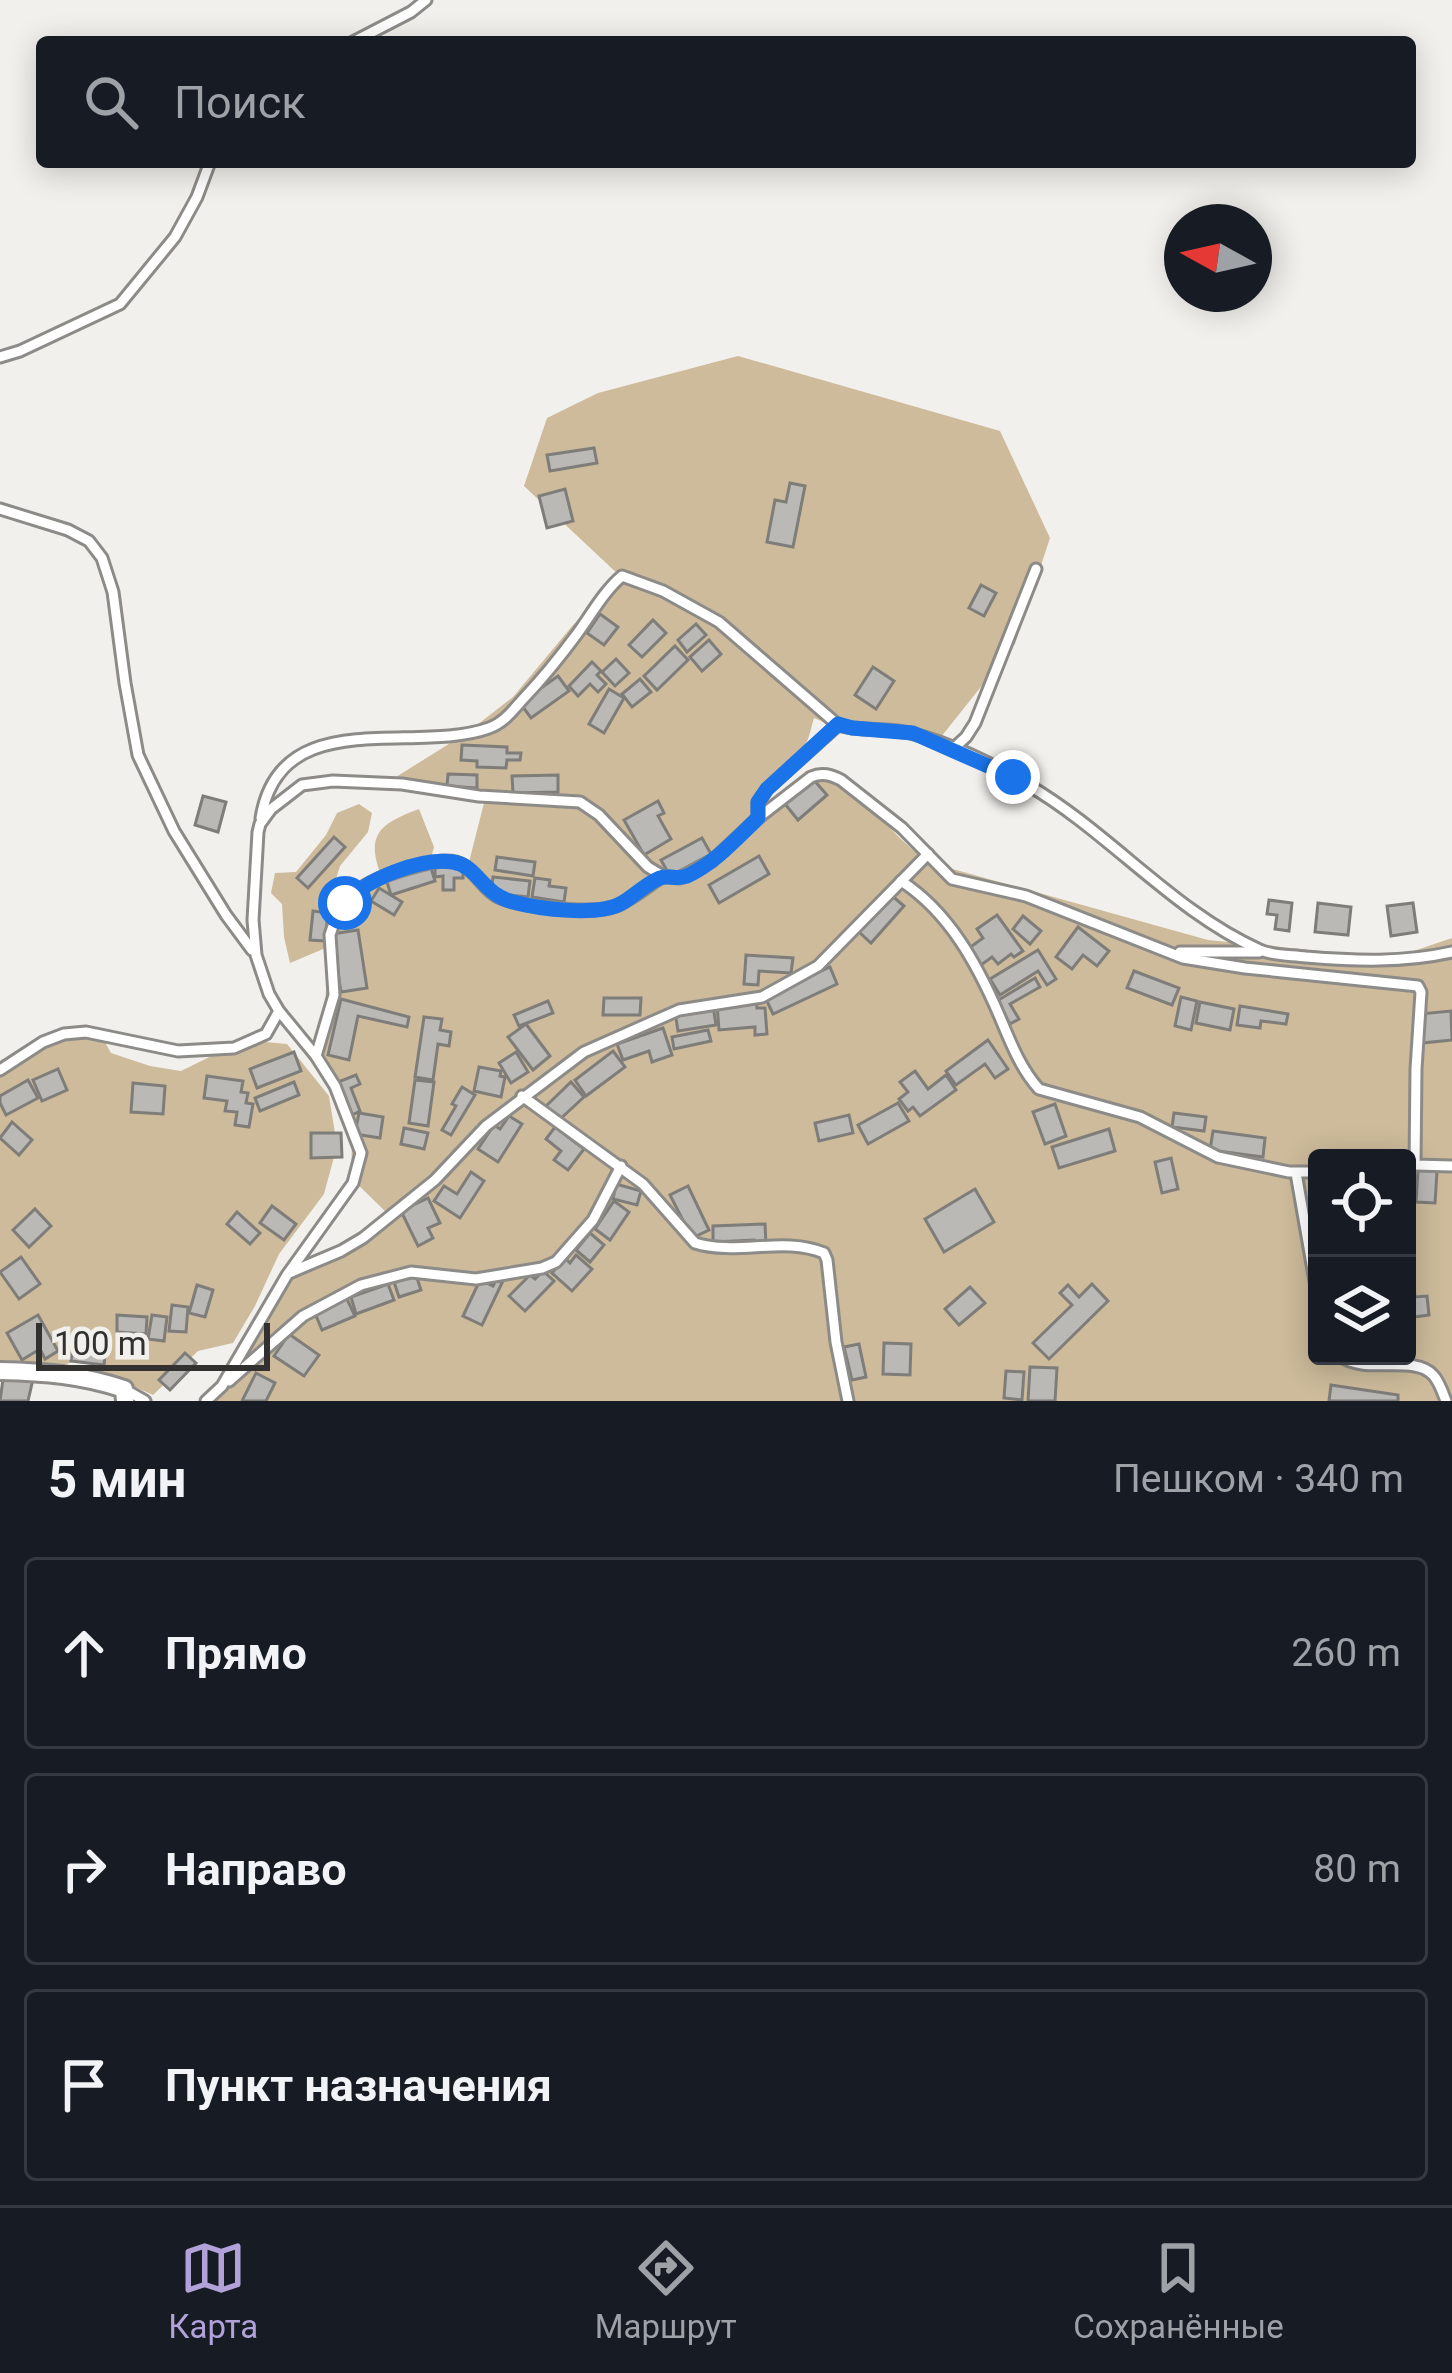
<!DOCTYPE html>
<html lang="ru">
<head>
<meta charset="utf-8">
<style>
  :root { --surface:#171b24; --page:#20242c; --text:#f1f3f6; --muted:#9ea1a6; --line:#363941; --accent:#b1a2da }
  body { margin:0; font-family:Roboto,sans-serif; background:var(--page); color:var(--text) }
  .controls { position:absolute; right:36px; bottom:36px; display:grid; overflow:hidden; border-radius:12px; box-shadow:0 6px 30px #0003 }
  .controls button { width:108px; height:108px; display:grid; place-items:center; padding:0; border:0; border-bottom:3px solid var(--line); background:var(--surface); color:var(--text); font:60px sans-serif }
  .compass { position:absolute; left:1164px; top:204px; width:108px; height:108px; border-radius:50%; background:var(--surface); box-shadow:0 6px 30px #0003; rotate:278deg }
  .scale { position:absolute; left:36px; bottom:30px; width:234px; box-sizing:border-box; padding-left:12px; border:6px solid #323130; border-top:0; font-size:33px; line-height:42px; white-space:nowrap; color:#323130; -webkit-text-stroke:9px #f2f0ec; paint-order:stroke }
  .stop { position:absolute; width:36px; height:36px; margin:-27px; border:9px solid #1a73e8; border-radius:50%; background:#fff }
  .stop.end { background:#1a73e8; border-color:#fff; box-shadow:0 3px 12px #0008 }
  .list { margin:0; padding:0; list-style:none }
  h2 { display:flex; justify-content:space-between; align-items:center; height:156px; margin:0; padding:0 48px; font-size:51px }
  h2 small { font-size:39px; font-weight:400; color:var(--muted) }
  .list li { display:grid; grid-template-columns:78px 1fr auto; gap:36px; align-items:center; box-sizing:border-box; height:192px; margin:0 24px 24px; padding:0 24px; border:3px solid var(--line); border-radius:12px }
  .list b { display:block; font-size:45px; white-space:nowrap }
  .list em { font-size:39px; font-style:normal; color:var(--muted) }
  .icon { flex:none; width:66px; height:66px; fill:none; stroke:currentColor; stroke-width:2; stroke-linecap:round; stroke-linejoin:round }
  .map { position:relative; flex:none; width:1452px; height:1401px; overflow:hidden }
  .search { position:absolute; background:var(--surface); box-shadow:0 6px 30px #0003; left:36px; right:36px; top:36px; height:132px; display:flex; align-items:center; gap:30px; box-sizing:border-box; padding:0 42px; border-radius:12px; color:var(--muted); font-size:45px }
  .sheet { height:804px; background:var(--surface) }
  nav { display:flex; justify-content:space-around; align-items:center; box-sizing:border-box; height:168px; border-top:3px solid var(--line); background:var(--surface); font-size:33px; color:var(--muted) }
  nav a { display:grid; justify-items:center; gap:6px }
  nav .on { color:var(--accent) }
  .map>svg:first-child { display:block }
</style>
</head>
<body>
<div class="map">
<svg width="1452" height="1401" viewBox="0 0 1452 1401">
  <rect width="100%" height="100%" fill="#f2f0ec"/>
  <g fill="#cdbb9b" fill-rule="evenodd">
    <path d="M738 356 1000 431 1050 538 1015 644 933 747 902 733 843 730 814 718C811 727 810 737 805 745 788 769 762 786 756 817L821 775C863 790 884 827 918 854L923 847 942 866 1208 940 1393 958 1452 938V1401H202L232 1374 296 1262C325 1259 363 1231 386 1212L351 1178 352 1140 330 1086 310 1057 324 1030 328 947 290 963 284 937 282 904 271 893 275 873 296 872 326 835 337 813 359 804 372 813 368 832 340 866 333 889 341 901 363 883 381 875C365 834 381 823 419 809L434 847 430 862 468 866 485 799 463 797 396 777 468 732 513 697 573 625 621 577 524 486 547 418 598 393ZM1317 1158H1407V1356H1317Z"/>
    <path d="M84 1034 101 1035 111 1053 150 1066 181 1071 244 1040 287 1044 329 1096 337 1146 324 1194 279 1254 255 1306 233 1343 198 1351 153 1395 104 1373 83 1359 56 1367 0 1368V1062L2 1059 12 1069 52 1044Z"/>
  </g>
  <g fill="#bbb9b5" stroke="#7f7d7a" stroke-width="3">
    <path d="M594 448 597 463 550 471 547 455Z"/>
    <path d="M790 483 805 486 793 547 767 542 775 500 786 502Z"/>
    <path d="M565 489 573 521 547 528 539 496Z"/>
    <path d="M981 585 996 593 984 616 969 608Z"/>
    <path d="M600 614 618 627 604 645 587 633Z"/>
    <path d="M653 620 666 633 642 657 629 645Z"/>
    <path d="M696 624 706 635 687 652 678 640Z"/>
    <path d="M709 640 721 654 702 671 690 657Z"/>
    <path d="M675 646 688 660 657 690 644 676Z"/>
    <path d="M616 659 629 673 615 686 602 672Z"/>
    <path d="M592 662 601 671 597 675 606 684 598 692 590 684 578 696 569 686Z"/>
    <path d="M873 667 894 681 876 709 855 695Z"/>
    <path d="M558 676 569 691 531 718 520 703Z"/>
    <path d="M640 679 651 692 632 707 622 694Z"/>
    <path d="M609 689 624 698 604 733 589 724Z"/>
    <path d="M462 745 507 747V753H521L520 760H507L506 768 477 767V761L461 760Z"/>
    <path d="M448 774 477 775V788L447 786Z"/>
    <path d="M558 775V792L513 793 512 776Z"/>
    <path d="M813 779 827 795 798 820 785 804Z"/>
    <path d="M203 796 226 802 218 832 195 825Z"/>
    <path d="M658 801 664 813 658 816 671 839 644 855 624 820Z"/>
    <path d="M334 837 345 847 308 888 297 878Z"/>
    <path d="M702 838 711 854 670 876 661 860Z"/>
    <path d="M759 856 769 874 719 903 709 885Z"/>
    <path d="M497 857 535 862 533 876 495 870Z"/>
    <path d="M430 865 435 881 391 895 386 879Z"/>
    <path d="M435 866 463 867V878H454V890H443V876L435 877Z"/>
    <path d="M493 877 530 881 528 897 491 893Z"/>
    <path d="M535 878 550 880 549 886 566 888 564 902 532 897Z"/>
    <path d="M379 888 402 902 394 915 371 901Z"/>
    <path d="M891 895 904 906 871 943 859 932Z"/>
    <path d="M1269 900 1292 903 1289 931 1275 929 1277 915 1267 914Z"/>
    <path d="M1318 903 1351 907 1348 935 1315 932Z"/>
    <path d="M1413 903 1417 932 1391 936 1387 906Z"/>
    <path d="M313 911 328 913 325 941 310 940Z"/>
    <path d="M997 915 1023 951 1014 957 1011 954 998 964 992 957 981 965 969 948 983 938 977 929Z"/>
    <path d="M1023 916 1041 931 1030 944 1013 929Z"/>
    <path d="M1078 927 1109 951 1097 966 1083 955 1072 969 1056 957Z"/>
    <path d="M358 930 367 988 341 992 332 934Z"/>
    <path d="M1038 950 1056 979 1047 985 1038 971 1000 995 990 979Z"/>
    <path d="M746 955 793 958 791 973 759 971 758 985 744 984Z"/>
    <path d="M830 967 837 984 773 1014 765 997Z"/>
    <path d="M1134 971 1179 988 1172 1005 1127 988Z"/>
    <path d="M1035 978 1040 987 1010 1004 1019 1019 1010 1024 997 1001Z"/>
    <path d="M1181 997 1197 1001 1191 1030 1175 1026Z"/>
    <path d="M604 998H641L640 1015H603Z"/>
    <path d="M341 999 409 1017 407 1027 358 1016 349 1060 328 1055Z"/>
    <path d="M548 1001 553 1013 519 1026 514 1015Z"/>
    <path d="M756 1001 757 1008H765L767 1034 755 1035V1027L719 1030 717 1004Z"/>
    <path d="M1200 1002 1234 1009 1230 1030 1196 1023Z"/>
    <path d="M713 1006 716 1025 678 1031 675 1012Z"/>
    <path d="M1240 1006 1288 1014 1286 1024 1261 1021 1260 1028 1237 1025Z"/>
    <path d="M1451 1011 1452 1040 1422 1043 1419 1014Z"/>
    <path d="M424 1017 442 1019 440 1030 451 1032 449 1046 438 1044 433 1080 415 1077Z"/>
    <path d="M526 1024 550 1056 533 1070 508 1037Z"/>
    <path d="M663 1028 672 1055 652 1062 649 1051 623 1060 617 1044Z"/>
    <path d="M708 1030 711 1041 674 1049 672 1037Z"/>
    <path d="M988 1040 1008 1069 995 1078 985 1064 956 1085 946 1071Z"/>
    <path d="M613 1051 625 1067 586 1096 575 1080Z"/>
    <path d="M294 1052 301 1071 257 1088 250 1069Z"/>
    <path d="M516 1052 528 1072 511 1083 499 1063Z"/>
    <path d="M479 1067 501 1071 500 1076 505 1077 501 1097 474 1091Z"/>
    <path d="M58 1069 67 1090 42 1101 33 1080Z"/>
    <path d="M915 1071 928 1089 946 1075 956 1090 920 1116 913 1107 908 1111 899 1099 908 1092 900 1082Z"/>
    <path d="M356 1075 360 1084 351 1088 360 1111 352 1115 338 1082Z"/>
    <path d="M207 1076 243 1081 241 1092 248 1093 246 1103 253 1104 249 1127 235 1125 237 1112 225 1111 227 1101 204 1098Z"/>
    <path d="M28 1080 38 1098 6 1115 0 1103V1096Z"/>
    <path d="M415 1080 434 1082 428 1126 409 1123Z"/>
    <path d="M294 1082 299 1095 260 1111 255 1098Z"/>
    <path d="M571 1082 584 1097 558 1121 545 1107Z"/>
    <path d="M133 1083 165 1086 163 1114 131 1112Z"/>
    <path d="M462 1087 475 1095 451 1135 442 1130 456 1106 452 1104Z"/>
    <path d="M898 1103 909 1121 868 1144 858 1125Z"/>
    <path d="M1055 1104 1066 1136 1045 1144 1033 1112Z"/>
    <path d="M359 1113 383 1117 380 1138 355 1134Z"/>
    <path d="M1174 1113 1206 1117 1204 1131 1172 1127Z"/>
    <path d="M849 1115 853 1133 819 1141 815 1123Z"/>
    <path d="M509 1116 522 1124 498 1162 478 1149 494 1125 500 1129Z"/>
    <path d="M12 1122 32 1140 19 1155 0 1138Z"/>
    <path d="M555 1127 584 1149 568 1170 554 1160 561 1151 546 1139Z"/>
    <path d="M404 1128 428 1133 424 1149 401 1144Z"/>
    <path d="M1109 1129 1115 1151 1059 1168 1052 1147Z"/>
    <path d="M1213 1131 1265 1138 1263 1157 1210 1150Z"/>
    <path d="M311 1133H341L342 1157 311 1158Z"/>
    <path d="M1171 1158 1178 1189 1162 1193 1155 1162Z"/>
    <path d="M1418 1170 1437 1171 1435 1203 1416 1202Z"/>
    <path d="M471 1172 484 1181 460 1218 434 1201 444 1186 457 1194Z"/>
    <path d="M616 1184 641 1191 637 1205 613 1199Z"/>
    <path d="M688 1186 709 1230 692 1238 670 1195Z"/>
    <path d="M975 1189 994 1222 944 1252 925 1219Z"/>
    <path d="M428 1198 440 1223 428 1228 433 1238 418 1246 401 1211Z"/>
    <path d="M614 1201 629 1212 610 1240 595 1229Z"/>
    <path d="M272 1206 296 1224 284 1240 260 1223Z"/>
    <path d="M35 1209 51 1226 29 1247 13 1230Z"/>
    <path d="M237 1212 260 1233 250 1244 227 1224Z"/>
    <path d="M765 1224 766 1245H754V1240L713 1242V1226Z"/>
    <path d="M590 1233 604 1245 590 1262 576 1250Z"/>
    <path d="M576 1255 592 1269 572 1291 552 1273 565 1258 570 1263Z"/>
    <path d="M21 1257 40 1284 19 1299 0 1272Z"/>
    <path d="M543 1271 554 1281 525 1311 509 1296 530 1275 535 1279Z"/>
    <path d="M416 1275 421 1290 399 1297 394 1282Z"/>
    <path d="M480 1280 493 1286 496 1280 502 1283 482 1325 463 1316Z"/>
    <path d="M388 1284 394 1300 356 1314 351 1297Z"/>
    <path d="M1092 1284 1108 1301 1049 1359 1033 1343 1072 1305 1060 1293 1068 1285 1079 1297Z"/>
    <path d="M197 1285 213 1290 205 1317 189 1313Z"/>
    <path d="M1414 1285 1415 1297 1427 1296 1429 1315 1407 1318V1286Z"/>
    <path d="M970 1287 985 1303 959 1325 945 1309Z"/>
    <path d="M346 1297 355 1316 322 1330 314 1311Z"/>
    <path d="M172 1305 188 1307 186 1332 169 1331Z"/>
    <path d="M38 1315 58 1351 45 1359 40 1349 22 1360 7 1333Z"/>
    <path d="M117 1315 147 1317 146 1334 117 1332Z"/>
    <path d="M152 1315 167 1317 164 1341 148 1339Z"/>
    <path d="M289 1334 319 1355 304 1376 274 1356Z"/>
    <path d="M82 1343 106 1346 104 1365 71 1361 72 1353 81 1354Z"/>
    <path d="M884 1343 911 1344 910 1375 883 1374Z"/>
    <path d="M859 1344 866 1377 852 1380 844 1347Z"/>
    <path d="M185 1353 196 1363 170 1390 159 1380Z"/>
    <path d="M1030 1367 1057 1368 1055 1401H1028Z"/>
    <path d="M1006 1371 1024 1372 1022 1400 1004 1398Z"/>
    <path d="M4 1372 33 1379 28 1401H0Z"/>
    <path d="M256 1373 275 1383 266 1401H242Z"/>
    <path d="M1331 1385 1398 1395V1401H1329Z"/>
  </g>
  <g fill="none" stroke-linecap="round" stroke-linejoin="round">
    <g stroke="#8d8b88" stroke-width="15">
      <g id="service">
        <path d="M353 42 411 12 426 0"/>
        <path d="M0 357 20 351 120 304 175 237 197 197 210 162"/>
        <path d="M0 509 68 530 89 541 102 558 113 592 125 683 138 755 174 831 226 915 252 950"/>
        <path d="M953 749 966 737 975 723 1036 569"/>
        <path d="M758 817V803L767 789 838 725"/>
        <path d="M261 818C280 703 414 755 489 728 504 723 513 710 524 698 543 678 560 657 577 634 591 615 604 591 622 576L663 591 719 622 838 725C861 732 886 727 910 733 948 742 995 765 1028 785 1109 832 1174 912 1260 950 1274 956 1291 955 1306 957 1355 961 1403 963 1452 952"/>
        <path d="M901 881C949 912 977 964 999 1015 1010 1041 1020 1068 1039 1089L1140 1117 1218 1157 1289 1172H1317"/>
        <path d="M1180 952H1259"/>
        <path d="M316 1056 334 995 330 935C343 891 370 879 410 868 424 864 441 859 456 862 475 867 481 889 498 897 520 907 594 915 616 906 633 899 648 886 663 876"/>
        <path d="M0 1070 43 1042 64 1034 86 1032 178 1051 234 1048 266 1034 279 1011"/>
        <path d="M522 1096 643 1184 695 1243C737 1256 784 1236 824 1253L827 1260 836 1342 848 1401"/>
        <path d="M1296 1173 1317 1293"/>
        <path d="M289 1273 341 1251 363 1238 435 1180 486 1126 584 1052 679 1010 762 997 818 966 928 854"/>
        <path d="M1340 1356C1365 1375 1414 1354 1433 1375 1439 1381 1443 1393 1446 1401"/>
        <path d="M229 1381 303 1316 361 1285 411 1272 476 1279 542 1268 556 1262 593 1220 621 1166"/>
        <path d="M124 1389 145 1401"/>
        <path d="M206 1401 222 1386 287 1275 353 1183 361 1153 335 1086 316 1056 279 1011 269 994 256 955 253 920 258 832 260 824 271 809 302 785 333 781 402 784 479 796 580 802 599 815 648 867 663 876 679 878 712 861 758 818 811 777C822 772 831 775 841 780L902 828 952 879 1026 896 1183 958 1245 968 1418 986 1421 992 1416 1069 1415 1165 1452 1166"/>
      </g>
    </g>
    <g stroke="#8d8b88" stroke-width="22">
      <path id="minor" d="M0 1371C44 1372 83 1375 124 1389L125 1401"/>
    </g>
    <use href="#service" stroke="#fff" stroke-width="9"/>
    <use href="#minor" stroke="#fff" stroke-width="16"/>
  </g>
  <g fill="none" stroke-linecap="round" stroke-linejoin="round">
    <path stroke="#1a73e8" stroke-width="15" d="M345 903C366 879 421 857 453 862 478 866 482 894 513 902 539 909 598 917 622 903 634 896 647 883 660 878 669 875 677 880 687 876 715 863 736 839 758 818V802L767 789 838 724 852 728 913 733 1013 777"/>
  </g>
</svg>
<div class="controls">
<button><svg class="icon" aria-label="locate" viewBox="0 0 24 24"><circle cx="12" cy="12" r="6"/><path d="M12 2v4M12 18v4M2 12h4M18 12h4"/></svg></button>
<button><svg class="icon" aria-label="layers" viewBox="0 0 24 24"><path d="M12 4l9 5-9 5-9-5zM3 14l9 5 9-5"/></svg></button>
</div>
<svg class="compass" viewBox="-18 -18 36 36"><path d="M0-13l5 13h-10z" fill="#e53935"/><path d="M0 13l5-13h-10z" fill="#9ea1a6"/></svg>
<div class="scale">100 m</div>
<div class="stop" style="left:345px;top:903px"></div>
<div class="stop end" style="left:1013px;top:777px"></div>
<div class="search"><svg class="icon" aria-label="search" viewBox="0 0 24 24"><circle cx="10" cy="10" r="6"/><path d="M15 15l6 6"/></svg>Поиск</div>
</div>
<section class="sheet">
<h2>5 мин<small>Пешком · 340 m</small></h2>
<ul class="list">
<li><svg class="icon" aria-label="ahead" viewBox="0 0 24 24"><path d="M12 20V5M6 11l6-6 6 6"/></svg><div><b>Прямо</b></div><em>260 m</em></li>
<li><svg class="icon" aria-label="right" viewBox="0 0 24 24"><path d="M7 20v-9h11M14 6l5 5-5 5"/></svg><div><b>Направо</b></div><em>80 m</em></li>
<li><svg class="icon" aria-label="arrive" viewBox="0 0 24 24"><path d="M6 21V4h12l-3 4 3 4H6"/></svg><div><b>Пункт назначения</b></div></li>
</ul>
</section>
<nav>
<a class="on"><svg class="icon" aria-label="map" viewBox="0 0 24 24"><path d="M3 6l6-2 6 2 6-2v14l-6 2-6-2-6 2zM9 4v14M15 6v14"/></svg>Карта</a>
<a><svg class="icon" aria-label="directions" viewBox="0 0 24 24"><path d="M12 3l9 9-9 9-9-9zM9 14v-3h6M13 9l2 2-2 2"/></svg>Маршрут</a>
<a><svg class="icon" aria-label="saved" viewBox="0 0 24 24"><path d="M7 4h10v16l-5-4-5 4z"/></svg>Сохранённые</a>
</nav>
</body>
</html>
